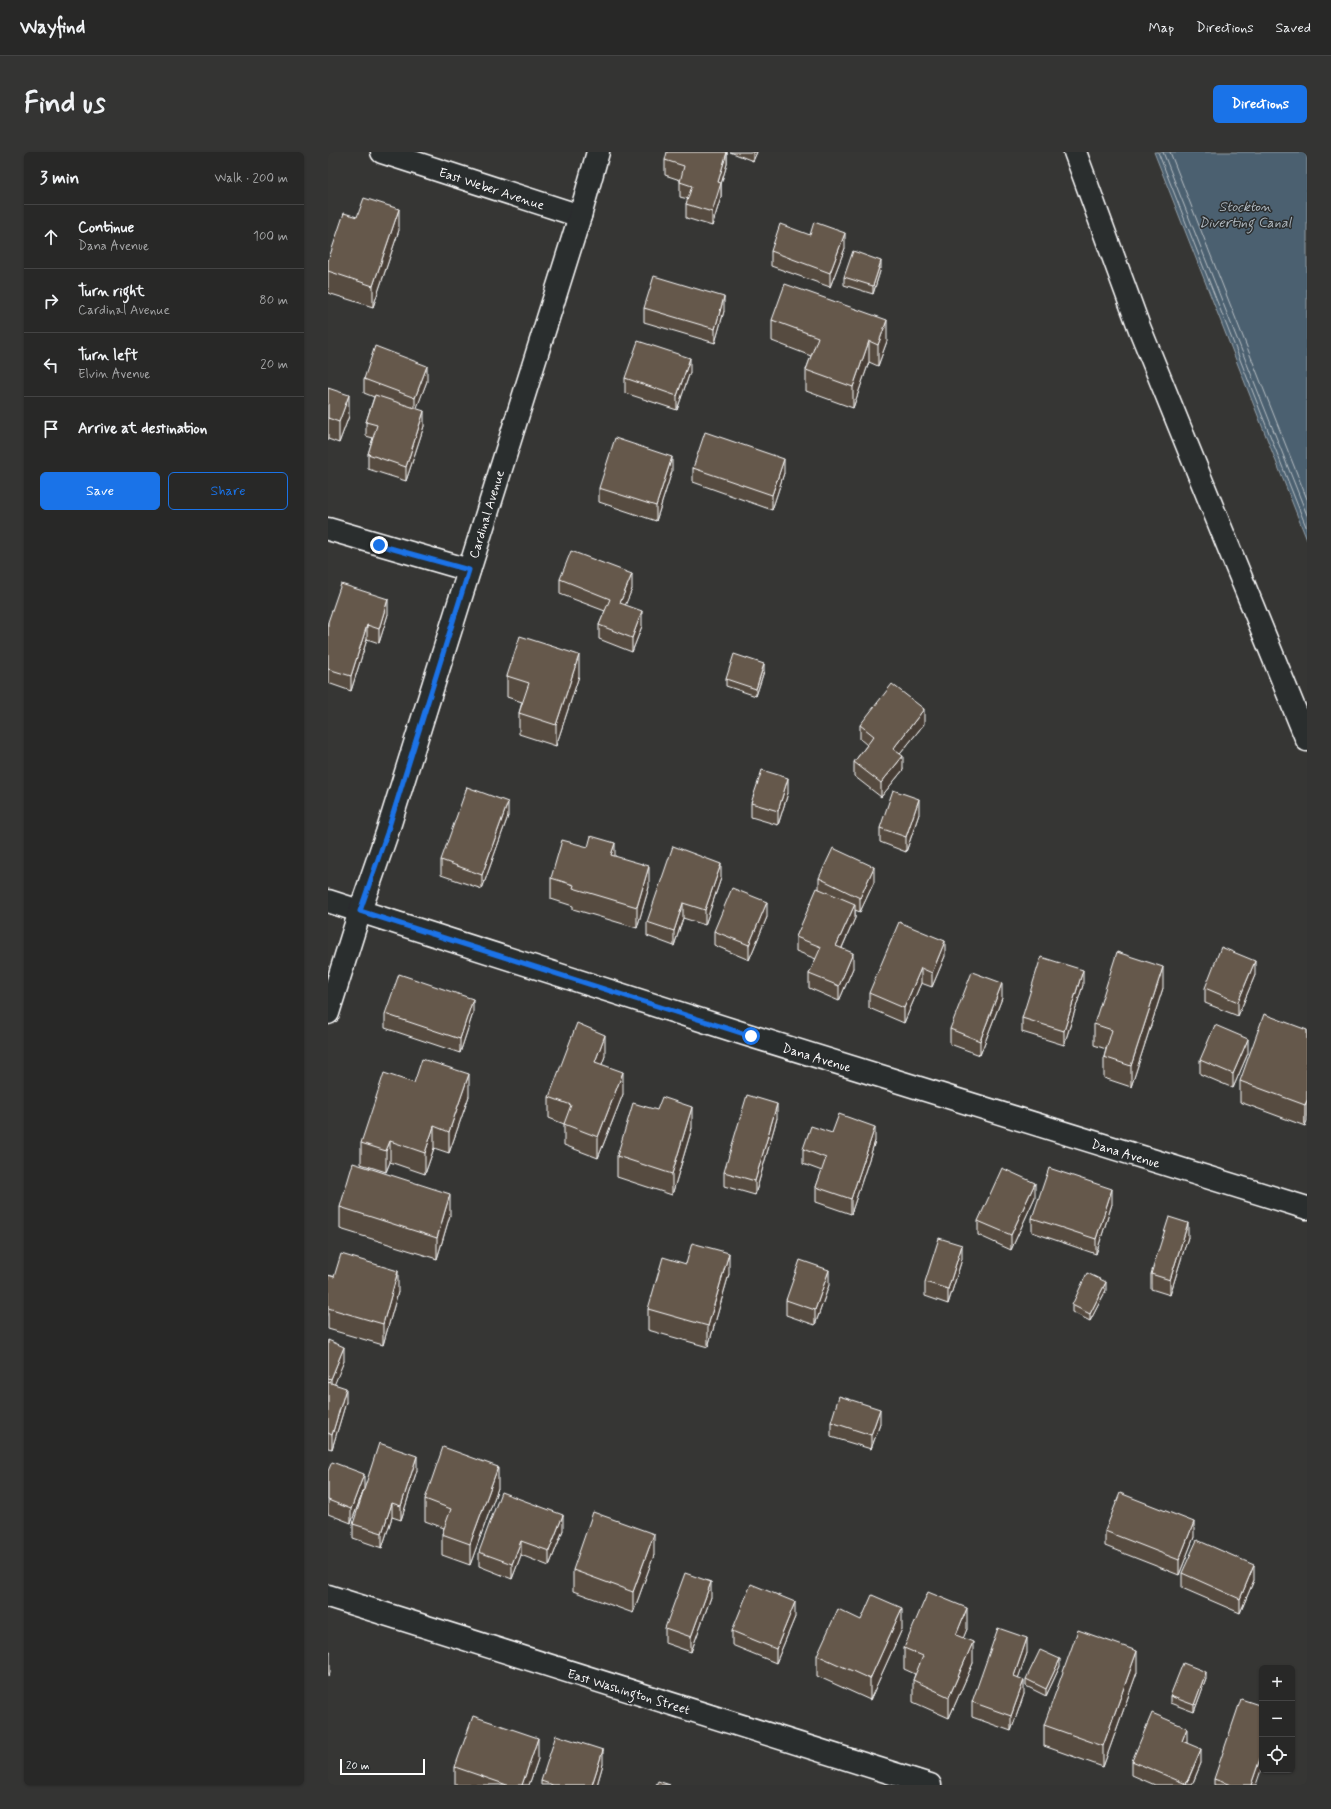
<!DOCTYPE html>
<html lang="en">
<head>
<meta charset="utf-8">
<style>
  :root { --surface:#282827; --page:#343433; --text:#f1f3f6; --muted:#a5a6a7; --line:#444; --accent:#1a73e8 }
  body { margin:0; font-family:Mynerve,sans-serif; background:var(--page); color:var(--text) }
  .controls { position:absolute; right:12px; bottom:12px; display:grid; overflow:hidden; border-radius:6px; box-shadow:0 1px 3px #0004 }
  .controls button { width:36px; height:36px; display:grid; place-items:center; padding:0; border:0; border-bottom:1px solid var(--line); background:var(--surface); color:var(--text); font:20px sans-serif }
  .scale { position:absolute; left:12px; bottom:10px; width:85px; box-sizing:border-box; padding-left:4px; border:2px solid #fff; border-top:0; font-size:11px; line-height:14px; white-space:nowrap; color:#fff; -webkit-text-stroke:3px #2a2d2e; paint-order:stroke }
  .stop { position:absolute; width:12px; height:12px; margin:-9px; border:3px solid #1a73e8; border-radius:50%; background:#fff }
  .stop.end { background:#1a73e8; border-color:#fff; box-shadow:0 1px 4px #0008 }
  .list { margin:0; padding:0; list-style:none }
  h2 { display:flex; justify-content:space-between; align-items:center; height:52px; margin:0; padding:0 16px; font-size:17px }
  h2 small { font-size:13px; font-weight:400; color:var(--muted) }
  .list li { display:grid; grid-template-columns:26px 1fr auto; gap:12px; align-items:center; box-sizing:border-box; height:64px; padding:0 16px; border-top:1px solid var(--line) }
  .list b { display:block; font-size:15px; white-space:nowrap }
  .list p { margin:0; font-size:13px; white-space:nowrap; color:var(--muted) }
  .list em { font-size:13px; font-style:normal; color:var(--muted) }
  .actions { display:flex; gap:8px; padding:12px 16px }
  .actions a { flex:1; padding:9px 0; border:1px solid var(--accent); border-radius:6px; text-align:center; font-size:14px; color:var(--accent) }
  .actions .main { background:var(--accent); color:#fff }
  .icon { flex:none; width:22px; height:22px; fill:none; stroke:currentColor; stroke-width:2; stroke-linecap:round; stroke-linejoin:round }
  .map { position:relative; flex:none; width:979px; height:1633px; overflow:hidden; border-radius:6px }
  header { display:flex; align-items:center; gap:24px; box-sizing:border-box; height:56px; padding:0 20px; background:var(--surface); border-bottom:1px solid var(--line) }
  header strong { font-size:19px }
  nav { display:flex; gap:22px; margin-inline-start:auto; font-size:14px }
  .intro { display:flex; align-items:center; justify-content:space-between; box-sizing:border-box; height:96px; padding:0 24px }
  h1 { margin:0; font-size:28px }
  .button { padding:10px 18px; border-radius:6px; background:var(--accent); color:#fff; font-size:14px; font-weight:700 }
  main { display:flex; gap:24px; padding:0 24px }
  aside { flex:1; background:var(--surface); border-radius:6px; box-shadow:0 1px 3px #0004 }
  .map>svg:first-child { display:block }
</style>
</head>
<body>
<header>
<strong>Wayfind</strong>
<nav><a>Map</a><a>Directions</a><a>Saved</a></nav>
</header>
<div class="intro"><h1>Find us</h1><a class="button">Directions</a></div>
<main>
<aside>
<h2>3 min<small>Walk · 200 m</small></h2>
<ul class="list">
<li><svg class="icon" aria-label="ahead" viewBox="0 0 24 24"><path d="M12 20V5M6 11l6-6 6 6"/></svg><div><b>Continue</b><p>Dana Avenue</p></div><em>100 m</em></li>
<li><svg class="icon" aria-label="right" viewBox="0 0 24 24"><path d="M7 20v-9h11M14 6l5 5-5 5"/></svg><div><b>Turn right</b><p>Cardinal Avenue</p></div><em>80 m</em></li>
<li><svg class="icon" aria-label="left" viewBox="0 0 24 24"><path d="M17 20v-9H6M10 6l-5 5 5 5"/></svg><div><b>Turn left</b><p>Elvin Avenue</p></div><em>20 m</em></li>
<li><svg class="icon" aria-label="arrive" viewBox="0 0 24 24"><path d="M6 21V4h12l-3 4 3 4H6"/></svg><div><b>Arrive at destination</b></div></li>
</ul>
<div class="actions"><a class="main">Save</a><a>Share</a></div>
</aside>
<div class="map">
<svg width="979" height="1633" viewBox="0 0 979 1633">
  <rect width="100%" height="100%" fill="#363634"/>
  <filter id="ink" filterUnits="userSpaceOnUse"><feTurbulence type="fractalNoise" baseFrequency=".025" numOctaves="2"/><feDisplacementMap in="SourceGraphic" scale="8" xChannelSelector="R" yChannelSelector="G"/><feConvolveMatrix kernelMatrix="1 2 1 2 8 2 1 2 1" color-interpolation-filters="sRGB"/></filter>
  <g filter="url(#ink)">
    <path fill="#4c606f" stroke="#94a0a9" d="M826 0H979V388Z"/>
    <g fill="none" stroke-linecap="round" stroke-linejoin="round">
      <g stroke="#b7bfc5" stroke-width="1">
        <path d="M830 0 979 377"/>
        <path d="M835 0 979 363"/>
        <path d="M842 0 979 347"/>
      </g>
      <g stroke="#fff" stroke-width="25">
        <g id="minor">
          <path d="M54 0 252 64"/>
          <path d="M747 0 811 175 979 588"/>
          <path d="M0 377 141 418"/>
          <path d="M0 749 423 884 979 1056"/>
          <path d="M0 861 32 759 59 681 252 64 270 0"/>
          <path d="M0 1444 602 1633"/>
        </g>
      </g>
      <use href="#minor" stroke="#2a2d2e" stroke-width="22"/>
    </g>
    <g fill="#574c41" stroke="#fff">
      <path d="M399 0V12L393 32V45L384 74 358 66V52L360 47 352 45V28L337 23V8Z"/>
      <path d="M402 0H429L425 9Z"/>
      <path d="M29 65 71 78 45 155 0 141V109Z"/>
      <path d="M517 96 502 135 443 114V99Z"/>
      <path d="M553 116 545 142 516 133V125Z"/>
      <path d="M316 156 396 159 387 191 316 170Z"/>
      <path d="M444 168 559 189 550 214 541 210 525 256 478 239V218L483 204 444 189Z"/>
      <path d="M362 220 349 258 297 241V226Z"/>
      <path d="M36 227 99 229 88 257 96 274 78 329 40 317V302L45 286 38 284V270L46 245 36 241Z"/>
      <path d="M0 236 21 264 11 291 0 287Z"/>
      <path d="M365 316 456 321 444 358 365 330Z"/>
      <path d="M344 319 328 369 271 350V336Z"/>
      <path d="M232 427 304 437 297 453 314 474 304 500 271 487V473L277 459 232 442Z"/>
      <path d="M60 462 51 491 39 487 23 539 0 531V470Z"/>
      <path d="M436 519 428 544 398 534V527Z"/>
      <path d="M179 524H251L228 594 191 582V561L194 550 179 545Z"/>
      <path d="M596 572 572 602 575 618 553 645 526 624V610L539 593 532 587V573Z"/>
      <path d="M460 641 450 673 423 665V651Z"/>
      <path d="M591 662 578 700 552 690V676Z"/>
      <path d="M180 664 154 737 113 723V708Z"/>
      <path d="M287 704 321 735 309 776 245 757V754L223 747V726Z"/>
      <path d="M393 726 377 773 355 766 346 794 319 784V770Z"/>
      <path d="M491 726 546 730 532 760 527 758V766L514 796 525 816 511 849 481 836V822L488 807 468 799V785L491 737Z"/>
      <path d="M439 765 421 808 386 793V779Z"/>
      <path d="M617 804 604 835 593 831 576 871 541 856V841Z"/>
      <path d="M927 823 910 864 877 851V836Z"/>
      <path d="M755 833 736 893 694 880V866Z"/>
      <path d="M835 836 803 935 776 926V905L778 897 766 893V872Z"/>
      <path d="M674 846 652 903 622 892V877Z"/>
      <path d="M145 861 132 901 57 876V862Z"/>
      <path d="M979 878 977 974 912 950V929Z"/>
      <path d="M920 901 905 936 872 922V908Z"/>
      <path d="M277 904 274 912 295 942 270 1006 236 993V972L221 966V945Z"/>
      <path d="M86 931 141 944 121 1001 106 996 97 1022 62 1010 58 1020 33 1012V991Z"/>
      <path d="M449 966 427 1043 396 1034V1020Z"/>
      <path d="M364 976 344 1043 289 1025V1004Z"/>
      <path d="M504 981 547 989 523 1062 488 1050V1035L494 1019 475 1012V997Z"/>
      <path d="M707 1045 683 1098 650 1083V1069Z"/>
      <path d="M784 1052 768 1102 704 1080V1066Z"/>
      <path d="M12 1055 122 1063 109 1107 12 1077Z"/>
      <path d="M860 1085 842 1143 823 1137V1122Z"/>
      <path d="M634 1107 620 1152 597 1144V1130Z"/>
      <path d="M358 1112 401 1122 380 1195 320 1178V1157Z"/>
      <path d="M0 1123 70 1140 55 1193 0 1177Z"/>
      <path d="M501 1133 487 1173 458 1163V1148Z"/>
      <path d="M778 1138 762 1169 744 1160V1153Z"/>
      <path d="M0 1188 16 1209 6 1232 18 1250 4 1297 0 1296Z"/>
      <path d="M503 1270 552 1272 543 1297 503 1285Z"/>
      <path d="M89 1318 73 1368 64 1365 54 1396 25 1386V1372Z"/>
      <path d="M0 1319 36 1337 23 1371 0 1362Z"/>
      <path d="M170 1336 142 1413 114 1403V1382L116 1376 97 1369V1347Z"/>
      <path d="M235 1378 221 1414 193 1403 184 1427 151 1414V1400Z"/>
      <path d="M777 1379 866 1385 851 1423 777 1394Z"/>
      <path d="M326 1403 305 1461 245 1439V1418Z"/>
      <path d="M854 1421 926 1428 912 1461 854 1436Z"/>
      <path d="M383 1445 363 1500 337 1491V1476Z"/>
      <path d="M467 1465 448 1511 404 1493V1479Z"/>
      <path d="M533 1468 574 1477 542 1548 489 1524V1503Z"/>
      <path d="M639 1477 635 1486 645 1511 621 1566 585 1550V1528L587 1522 576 1517V1496Z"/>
      <path d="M699 1501 690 1526 696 1542 683 1579 644 1565V1550Z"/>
      <path d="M732 1514 718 1544 698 1534V1527Z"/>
      <path d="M809 1520 775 1615 716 1594V1573Z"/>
      <path d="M878 1527 866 1560 842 1551V1544Z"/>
      <path d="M859 1591 873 1611 864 1633H827L804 1623V1609Z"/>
      <path d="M210 1607 201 1633H127V1615Z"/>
      <path d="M275 1612 269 1633H213V1629Z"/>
      <path d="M886 1627 928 1633H886Z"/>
    </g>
    <g fill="#473e35" stroke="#fff">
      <path d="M399 0V12L393 32V45L384 74V60L390 30Z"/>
      <path d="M425 0H429L425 9Z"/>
      <path d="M71 57V78L45 155V134Z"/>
      <path d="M517 81V96L502 135V121Z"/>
      <path d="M553 109V116L545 142V134Z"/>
      <path d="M396 145V159L387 191V177Z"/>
      <path d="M559 168V189L550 214V193Z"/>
      <path d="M541 189V210L525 256V235Z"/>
      <path d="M362 206V220L349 258V244Z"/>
      <path d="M99 214V229L87 261V246Z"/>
      <path d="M21 243V264L11 291V270Z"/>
      <path d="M96 259V274L78 329V315Z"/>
      <path d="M344 305V319L328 369V354Z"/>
      <path d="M456 307V321L444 358V343Z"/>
      <path d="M304 422V437L292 466V451Z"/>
      <path d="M60 447V462L51 491V477Z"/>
      <path d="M314 459V474L304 500V486Z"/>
      <path d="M39 473V487L23 539V524Z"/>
      <path d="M251 503V524L228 594V573Z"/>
      <path d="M436 512V519L428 544V537Z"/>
      <path d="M596 557V572L565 611V597Z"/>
      <path d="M575 604V618L553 645V631Z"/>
      <path d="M460 626V641L450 673V659Z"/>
      <path d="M591 647V662L578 700V685Z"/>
      <path d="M180 650V664L154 737V723Z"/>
      <path d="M287 691V712L283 703Z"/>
      <path d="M393 712V726L377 773V758Z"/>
      <path d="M321 714V735L309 776V755Z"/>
      <path d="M546 715V730L532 760V746Z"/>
      <path d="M439 750V765L421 808V793Z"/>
      <path d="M355 751V766L346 794V779Z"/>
      <path d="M527 752V766L508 809V794Z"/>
      <path d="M617 789V804L604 835V821Z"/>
      <path d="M525 801V816L511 849V834Z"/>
      <path d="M927 809V823L910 864V850Z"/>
      <path d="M835 815V836L803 935V914Z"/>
      <path d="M593 816V831L576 871V856Z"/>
      <path d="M755 818V833L736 893V879Z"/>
      <path d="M674 831V846L652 903V889Z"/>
      <path d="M145 847V861L132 901V887Z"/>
      <path d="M277 883V904L267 931V910Z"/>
      <path d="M920 887V901L905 936V922Z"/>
      <path d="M295 920V942L270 1006V985Z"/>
      <path d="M141 922V944L121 1001V980Z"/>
      <path d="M979 948V969L977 974V953Z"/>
      <path d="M449 952V966L427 1043V1029Z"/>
      <path d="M364 955V976L344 1043V1022Z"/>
      <path d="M106 974V996L97 1022V1001Z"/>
      <path d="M547 975V989L523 1062V1047Z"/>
      <path d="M62 989V1010L58 1020V999Z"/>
      <path d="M707 1031V1045L683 1098V1083Z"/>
      <path d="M784 1037V1052L768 1102V1087Z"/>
      <path d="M122 1042V1063L109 1107V1086Z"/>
      <path d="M860 1071V1085L842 1143V1128Z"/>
      <path d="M634 1093V1107L620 1152V1137Z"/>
      <path d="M401 1101V1122L380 1195V1174Z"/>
      <path d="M501 1118V1133L487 1173V1158Z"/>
      <path d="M70 1119V1140L55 1193V1172Z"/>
      <path d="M778 1130V1138L762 1169V1162Z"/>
      <path d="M16 1195V1209L3 1241V1227Z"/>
      <path d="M18 1236V1250L4 1297V1283Z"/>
      <path d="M552 1257V1272L543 1297V1283Z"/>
      <path d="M89 1304V1318L73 1368V1354Z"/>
      <path d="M170 1315V1336L142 1413V1392Z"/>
      <path d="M36 1322V1337L23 1371V1357Z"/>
      <path d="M64 1351V1365L54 1396V1381Z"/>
      <path d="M235 1363V1378L221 1414V1399Z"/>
      <path d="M866 1370V1385L851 1423V1408Z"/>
      <path d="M326 1382V1403L305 1461V1440Z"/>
      <path d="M193 1389V1403L184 1427V1412Z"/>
      <path d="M926 1413V1428L912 1461V1447Z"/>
      <path d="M383 1430V1445L363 1500V1485Z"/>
      <path d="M467 1450V1465L448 1511V1497Z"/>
      <path d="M574 1456V1477L542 1548V1527Z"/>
      <path d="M639 1456V1477L628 1504V1483Z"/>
      <path d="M699 1486V1501L686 1538V1524Z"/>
      <path d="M645 1490V1511L621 1566V1545Z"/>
      <path d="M2 1499V1520L0 1525V1504Z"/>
      <path d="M809 1499V1520L775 1615V1594Z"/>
      <path d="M732 1507V1514L718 1544V1537Z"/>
      <path d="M878 1520V1527L866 1560V1553Z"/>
      <path d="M696 1528V1542L683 1579V1564Z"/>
      <path d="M859 1576V1591L854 1589Z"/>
      <path d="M210 1586V1607L201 1633H194Z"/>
      <path d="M873 1597V1611L864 1633H858Z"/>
      <path d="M275 1598V1612L269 1633H264Z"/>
      <path d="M934 1601V1615L928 1633H923Z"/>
    </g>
    <g fill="#65584c" stroke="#fff">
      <path d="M339 0H399L390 30 393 31 384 60 358 52 364 34 352 30 356 14 337 8Z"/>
      <path d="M36 46 71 57 45 134 0 119V109L16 61 29 65Z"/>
      <path d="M486 70 517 81 502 121 443 99 452 72 482 83Z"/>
      <path d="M525 99 553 109 545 134 516 125Z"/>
      <path d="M326 124 396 145 387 177 316 156Z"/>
      <path d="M457 132 559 168 550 193 541 189 525 235 478 218 490 185 444 168Z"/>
      <path d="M310 189 362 206 349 244 297 226Z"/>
      <path d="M47 194 99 214 87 246 36 227Z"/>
      <path d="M0 236 21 243 11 270 0 266Z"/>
      <path d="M47 243 96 259 78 315 40 302 49 273 38 270Z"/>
      <path d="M377 280 456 307 444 343 365 316Z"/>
      <path d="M287 286 344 305 328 354 271 336Z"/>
      <path d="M243 399 304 422 292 451 314 459 304 486 271 473 282 447 232 427Z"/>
      <path d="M13 432 60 447 51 477 39 473 23 524 0 517V470Z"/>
      <path d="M192 484 251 503 228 573 191 561 201 531 179 524Z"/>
      <path d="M406 502 436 512 428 537 398 527Z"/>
      <path d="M564 532 596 557 565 597 575 604 553 631 526 610 546 584 532 573Z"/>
      <path d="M434 618 460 626 450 659 423 651Z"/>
      <path d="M139 635 180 650 154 723 113 708Z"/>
      <path d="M565 638 591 647 578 685 552 676Z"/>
      <path d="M263 684 287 691 283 703 321 714 309 755 245 736 246 733 223 726 234 688 260 695Z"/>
      <path d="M345 694 393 712 377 758 355 751 346 779 319 770Z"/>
      <path d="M505 696 546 715 532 746 491 726Z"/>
      <path d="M404 736 439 750 421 793 386 779Z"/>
      <path d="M489 736 527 752 508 794 525 801 511 834 481 822 493 795 468 785Z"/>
      <path d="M571 770 617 789 604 821 593 816 576 856 541 841Z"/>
      <path d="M893 795 927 809 910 850 877 836Z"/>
      <path d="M789 800 835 815 803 914 776 905 784 878 766 872Z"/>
      <path d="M713 805 755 818 736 879 694 866Z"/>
      <path d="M644 820 674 831 652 889 622 877Z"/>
      <path d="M71 822 145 847 132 887 57 862Z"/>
      <path d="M936 862 979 878V948L977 953 912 929Z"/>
      <path d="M249 871 277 883 267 910 295 920 270 985 236 972 243 953 221 945Z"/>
      <path d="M887 873 920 887 905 922 872 908Z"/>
      <path d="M94 907 141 922 121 980 106 974 97 1001 62 989 58 999 33 991 56 921 86 931Z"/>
      <path d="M419 943 449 952 427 1029 396 1020Z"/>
      <path d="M334 945 364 955 344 1022 289 1004 305 951 329 958Z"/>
      <path d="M511 962 547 975 523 1047 488 1035 498 1006 475 997 483 974 504 981Z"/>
      <path d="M25 1011 122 1042 109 1086 12 1055Z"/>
      <path d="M674 1016 707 1031 683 1083 650 1069Z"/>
      <path d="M721 1016 784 1037 768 1087 704 1066Z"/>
      <path d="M841 1065 860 1071 842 1128 823 1122Z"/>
      <path d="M611 1086 634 1093 620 1137 597 1130Z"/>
      <path d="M364 1091 401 1101 380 1174 320 1157 335 1105 358 1112Z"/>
      <path d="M13 1102 70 1119 55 1172 0 1156V1123L6 1125Z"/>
      <path d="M472 1108 501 1118 487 1158 458 1148Z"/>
      <path d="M759 1121 778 1130 762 1162 744 1153Z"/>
      <path d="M0 1188 16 1195 3 1227 0 1226Z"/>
      <path d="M0 1230 18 1236 4 1283 0 1281Z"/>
      <path d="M511 1244 552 1257 543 1283 503 1270Z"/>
      <path d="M51 1291 89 1304 73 1354 64 1351 54 1381 25 1372Z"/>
      <path d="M115 1295 170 1315 142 1392 114 1382 123 1357 97 1347Z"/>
      <path d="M4 1310 36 1322 23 1357 0 1348V1319Z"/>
      <path d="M173 1340 235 1363 221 1399 193 1389 184 1412 151 1400Z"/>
      <path d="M792 1341 866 1370 851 1408 777 1379Z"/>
      <path d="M265 1360 326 1382 305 1440 245 1418Z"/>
      <path d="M869 1388 926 1413 912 1447 854 1421Z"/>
      <path d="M357 1421 383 1430 363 1485 337 1476Z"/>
      <path d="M423 1432 467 1450 448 1497 404 1479Z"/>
      <path d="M600 1440 639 1456 628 1483 645 1490 621 1545 585 1528 595 1504 576 1496Z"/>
      <path d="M544 1443 574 1456 542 1527 489 1503 510 1457 533 1468Z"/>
      <path d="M670 1476 699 1486 686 1524 696 1528 683 1564 644 1550Z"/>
      <path d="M750 1478 809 1499 775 1594 716 1573Z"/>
      <path d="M0 1498 2 1499 0 1504Z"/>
      <path d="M712 1498 732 1507 718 1537 698 1527Z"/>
      <path d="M855 1511 878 1520 866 1553 842 1544Z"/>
      <path d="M913 1547 934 1554V1601L923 1633H903L886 1627Z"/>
      <path d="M824 1561 859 1576 854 1589 873 1597 858 1632 804 1609Z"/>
      <path d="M145 1564 210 1586 194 1633H179L127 1615Z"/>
      <path d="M228 1583 275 1598 264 1633H225L213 1629Z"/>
      <path d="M330 1629 342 1633H328Z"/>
    </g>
  </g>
  <g fill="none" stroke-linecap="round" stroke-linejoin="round" filter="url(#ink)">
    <path stroke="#1a73e8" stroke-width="5" d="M51 393 141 418 59 681 32 759 423 884"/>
  </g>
  <g text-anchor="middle" stroke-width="3" stroke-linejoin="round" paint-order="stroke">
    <g font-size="13" fill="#fff" stroke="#2a2d2e">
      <text transform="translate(164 36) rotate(18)" y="5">East Weber Avenue</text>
      <text transform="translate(158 362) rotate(-73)" y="5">Cardinal Avenue</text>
      <text transform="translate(489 905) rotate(17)" y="5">Dana Avenue</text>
      <text transform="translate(798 1001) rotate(17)" y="5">Dana Avenue</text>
      <text transform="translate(301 1539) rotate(17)" y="5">East Washington Street</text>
    </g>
    <g font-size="14" font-style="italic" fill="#aeb7be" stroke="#2a2d2e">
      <text x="917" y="59">Stockton<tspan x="917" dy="16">Diverting Canal</tspan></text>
    </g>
  </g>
</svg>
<div class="controls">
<button>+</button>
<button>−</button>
<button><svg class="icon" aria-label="locate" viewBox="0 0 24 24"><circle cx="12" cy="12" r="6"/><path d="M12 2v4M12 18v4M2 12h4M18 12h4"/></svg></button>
</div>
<div class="scale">20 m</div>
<div class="stop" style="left:423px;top:884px"></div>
<div class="stop end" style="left:51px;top:393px"></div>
</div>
</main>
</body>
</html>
